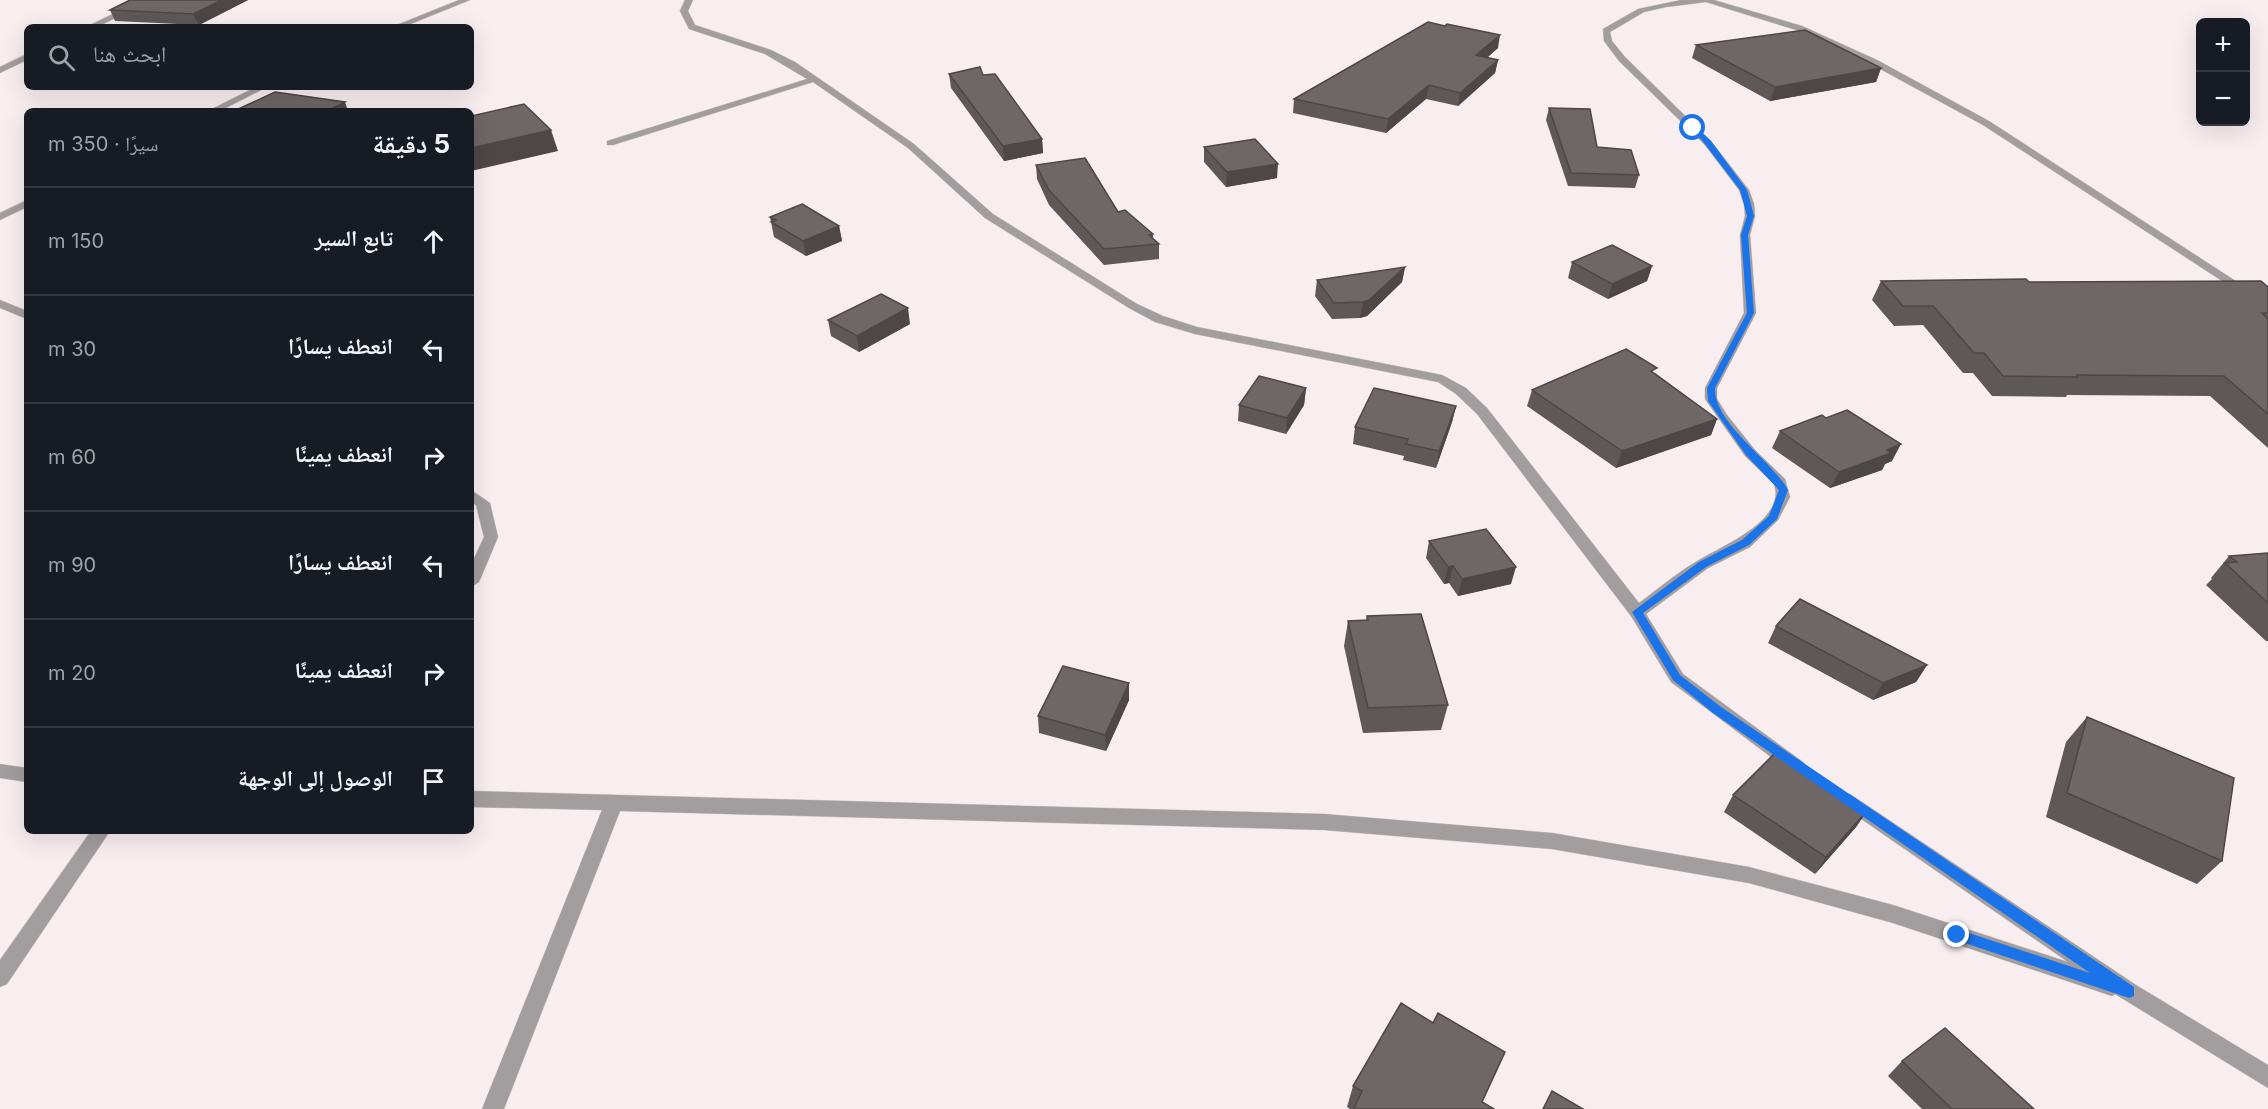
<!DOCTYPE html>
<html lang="ar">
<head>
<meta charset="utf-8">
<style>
  :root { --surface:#171b24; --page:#242831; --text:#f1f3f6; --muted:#9ea1a6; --line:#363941 }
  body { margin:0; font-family:Inter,"Noto Naskh Arabic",sans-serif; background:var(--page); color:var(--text); direction:rtl }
  .controls { position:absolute; right:18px; top:18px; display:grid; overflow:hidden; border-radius:9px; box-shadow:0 6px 24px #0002 }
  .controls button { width:54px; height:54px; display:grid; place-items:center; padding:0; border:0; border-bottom:2px solid var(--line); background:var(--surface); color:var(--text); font:30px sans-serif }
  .stop { position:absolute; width:18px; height:18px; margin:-14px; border:4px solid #1a73e8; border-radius:50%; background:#fff }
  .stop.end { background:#1a73e8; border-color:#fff; box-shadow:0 2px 6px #0008 }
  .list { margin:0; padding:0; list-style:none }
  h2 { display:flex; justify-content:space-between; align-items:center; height:78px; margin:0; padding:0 24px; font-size:26px }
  h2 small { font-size:20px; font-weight:400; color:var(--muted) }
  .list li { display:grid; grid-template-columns:39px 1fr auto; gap:18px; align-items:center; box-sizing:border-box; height:108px; padding:0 24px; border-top:2px solid var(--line) }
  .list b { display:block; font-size:22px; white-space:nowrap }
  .list em { font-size:20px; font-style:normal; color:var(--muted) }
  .icon { flex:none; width:33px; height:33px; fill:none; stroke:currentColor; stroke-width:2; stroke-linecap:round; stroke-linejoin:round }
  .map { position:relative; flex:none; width:2268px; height:1109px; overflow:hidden; direction:ltr }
  .search { position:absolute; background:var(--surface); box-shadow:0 6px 24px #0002; left:24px; top:24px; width:450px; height:66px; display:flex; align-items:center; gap:15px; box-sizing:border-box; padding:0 21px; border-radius:9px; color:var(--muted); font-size:22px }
  .panel { position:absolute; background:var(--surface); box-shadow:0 6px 24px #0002; left:24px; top:108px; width:450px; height:726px; border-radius:9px; direction:rtl }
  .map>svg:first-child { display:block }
</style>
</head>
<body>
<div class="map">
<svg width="2268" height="1109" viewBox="0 0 2268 1109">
  <rect width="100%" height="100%" fill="#f9eeef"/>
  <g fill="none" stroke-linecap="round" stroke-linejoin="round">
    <g stroke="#d5cbcc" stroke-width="1">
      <g id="minor">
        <path d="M142 0H152L97 27H86Z"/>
        <path d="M459 0H470L403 27H392Z"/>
        <path d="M685 0H693L688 11 695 25 771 50 795 62 914 144 993 214 1137 304 1163 316 1197 327 1442 375 1466 388 1487 408 1639 603C1658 589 1678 572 1699 560 1722 546 1787 520 1774 484L1745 456 1705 399V388L1744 313 1740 235 1745 216 1744 204 1739 190 1705 145 1619 61 1604 41 1603 29 1638 9 1681 0H1714L1802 26 1877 60 1989 121 2268 302V311L1983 125 1871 64 1796 30 1706 2 1666 7 1644 12 1610 32 1612 41 1625 57 1711 141 1749 190 1754 204 1755 216 1750 235 1756 313 1717 388V399L1727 415 1755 450 1785 479 1790 497 1778 520 1750 547 1708 568 1646 614 1683 674 1803 762 1806 767 1803 772 1797 774 1791 772 1671 682 1631 616 1477 414 1456 394 1438 382 1195 334 1155 322 1129 308 985 218 908 148 813 82 613 145H607V141L807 79 765 54 689 29 680 11Z"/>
        <path d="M27 54V60L0 73V67Z"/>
        <path d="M256 87H267L220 111H208Z"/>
        <path d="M27 200V207L0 220V213Z"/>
        <path d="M0 300 27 311V319L0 308Z"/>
        <path d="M471 490 490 503 498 537 479 582 471 587V565L484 537 476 505 471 502Z"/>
        <path d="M0 764 27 768V782L0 778Z"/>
        <path d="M471 791 1324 814 1552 833 1749 867 1893 905 2068 962 1844 807 1841 802 1844 797 1850 794 2136 985 2268 1065V1088L2115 994 2112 996 1893 923 1749 883 1552 849 1324 830 620 811 504 1109H482L602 810 471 807Z"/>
        <path d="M91 831H110L7 984 0 987V960Z"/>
      </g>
    </g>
    <use href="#minor" fill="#a29d9e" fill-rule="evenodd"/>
  </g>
  <g fill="#5f5858">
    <path d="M248 0 199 25 115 21 110 10Z"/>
    <path d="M1696 45 1881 68 1876 82 1770 101 1692 58Z"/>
    <path d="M1498 48 1487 58 1498 60 1495 73 1458 106 1426 99 1386 133 1293 113 1294 99Z"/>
    <path d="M949 74 983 75 1042 139 1043 153 1004 161 951 88Z"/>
    <path d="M1549 108 1597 147 1639 175 1635 188 1568 186 1546 120Z"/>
    <path d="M1204 147 1277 178 1226 187 1204 162Z"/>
    <path d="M1036 165 1118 212 1153 234V238L1159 244V259L1104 265 1049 205 1037 179Z"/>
    <path d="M770 217 839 226 842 241 806 256 774 237Z"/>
    <path d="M1572 262 1652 266 1647 281 1608 299 1568 278Z"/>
    <path d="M1405 267 1402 282 1367 316 1360 318 1332 319 1315 296 1317 280Z"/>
    <path d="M1881 281 2029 282 2268 287V448L2210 396 2067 395 2066 397 1992 396 1973 373H1963L1923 325 1894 326 1872 300Z"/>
    <path d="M828 320 910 324 859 352 831 336Z"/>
    <path d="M1655 373 1717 419 1711 435 1616 468 1527 406 1532 390Z"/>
    <path d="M1306 388 1304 405 1286 434 1238 421 1239 405Z"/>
    <path d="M1456 406 1452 422 1436 468 1403 460 1404 456 1353 444 1355 427Z"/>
    <path d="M1780 431 1892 461 1885 464 1882 470 1830 488 1772 448Z"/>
    <path d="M1429 541 1511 584 1458 596 1449 583 1444 584 1426 558Z"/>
    <path d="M2268 553V641H2266L2206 585 2212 579 2211 578 2229 556Z"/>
    <path d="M1367 616 1448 705 1441 730 1363 733 1344 646 1348 621 1366 620Z"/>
    <path d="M1776 626 1927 665 1916 682 1873 700 1768 643Z"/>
    <path d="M1129 700 1106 751 1039 733 1038 716Z"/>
    <path d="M2087 717 2222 861 2197 884 2046 817 2066 742Z"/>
    <path d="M1733 795 1867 811 1856 827 1815 874 1724 812Z"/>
    <path d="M1902 1061 2033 1109H1922L1888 1076Z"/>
    <path d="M1353 1086 1483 1102 1494 1109H1350L1347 1107Z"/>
  </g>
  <g fill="#4e4747">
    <path d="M222 0H248L199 25 193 14Z"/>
    <path d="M1500 35 1498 48 1474 68 1476 55Z"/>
    <path d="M1498 60 1495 73 1458 106 1460 93Z"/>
    <path d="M1881 68 1876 82 1770 101 1775 87Z"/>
    <path d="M1429 85 1426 99 1386 133 1388 119Z"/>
    <path d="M345 102 348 111H327Z"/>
    <path d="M551 130 558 151 471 171V148Z"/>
    <path d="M1042 139 1043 153 1004 161 1003 146Z"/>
    <path d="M1278 164 1277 178 1226 187 1227 172Z"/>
    <path d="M839 226 842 241 806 256 803 241Z"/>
    <path d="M1652 266 1647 281 1608 299 1612 284Z"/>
    <path d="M1405 267 1402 282 1367 316 1360 318 1363 302Z"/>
    <path d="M908 308 910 324 859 352 857 336Z"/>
    <path d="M1306 388 1304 405 1286 434 1287 418Z"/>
    <path d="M1456 406 1452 422 1436 468 1439 451Z"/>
    <path d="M1717 419 1711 435 1616 468 1622 451Z"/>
    <path d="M1901 444 1892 461 1885 464 1882 470 1830 488 1839 472Z"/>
    <path d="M1453 566 1449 583 1444 584 1448 567Z"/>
    <path d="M1516 567 1511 584 1458 596 1462 579Z"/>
    <path d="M1927 665 1916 682 1873 700 1883 683Z"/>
    <path d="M1129 683V700L1106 751 1105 735Z"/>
    <path d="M1867 811 1856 827 1815 874 1826 857Z"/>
  </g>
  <g fill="#6f6666" stroke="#4e4747" stroke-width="1.5">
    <path d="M130 0H222L193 14 110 10Z"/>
    <path d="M1428 22 1445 26 1447 24 1500 35 1476 55 1498 60 1460 93 1429 85 1388 119 1294 99Z"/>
    <path d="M1805 30 1881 68 1775 87 1696 45Z"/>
    <path d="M980 67 983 75 995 74 1042 139 1003 146 949 74Z"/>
    <path d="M275 92 345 102 327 111H234Z"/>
    <path d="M524 104 551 130 471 148V116Z"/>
    <path d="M1549 108 1590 109 1597 147 1631 150 1639 175 1571 173Z"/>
    <path d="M1255 139 1278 164 1227 172 1204 147Z"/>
    <path d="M1085 158 1118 212 1125 210 1153 234 1149 235 1159 244 1104 249 1049 190 1036 165Z"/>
    <path d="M802 204 839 226 803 241 771 222 776 220 770 217Z"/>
    <path d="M1612 245 1652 266 1612 284 1572 262Z"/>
    <path d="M1405 267 1369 300 1363 302 1334 303 1317 280Z"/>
    <path d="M2026 279 2029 282 2261 281 2268 287V313H2262L2268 319V414L2224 376 2077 375 2078 377 2003 376 1984 353H1974L1933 306H1903L1881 281Z"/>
    <path d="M881 294 908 308 857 336 828 320Z"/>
    <path d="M1626 349 1657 368 1651 371 1717 419 1622 451 1532 390Z"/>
    <path d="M1259 376 1306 388 1287 418 1239 405Z"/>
    <path d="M1374 388 1456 406 1439 451 1406 444 1408 439 1355 427Z"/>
    <path d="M1847 410 1901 444 1887 450 1891 453 1839 472 1780 431 1822 415 1826 418Z"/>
    <path d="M1486 529 1516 567 1462 579 1453 566 1448 567 1429 541Z"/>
    <path d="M2268 553V603L2225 563 2237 562 2229 556Z"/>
    <path d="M1800 599 1927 665 1883 683 1776 626Z"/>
    <path d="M1421 614 1448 705 1368 708 1348 621 1368 620 1367 616Z"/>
    <path d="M1063 666 1129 683 1105 735 1038 716Z"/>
    <path d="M2087 717 2234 778 2222 861 2067 793Z"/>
    <path d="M1776 752 1867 811 1826 857 1733 795Z"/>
    <path d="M1401 1003 1433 1023 1438 1013 1505 1052 1482 1102 1494 1109H1356L1354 1108 1362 1091 1353 1086Z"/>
    <path d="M1945 1028 2034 1109H1952L1902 1061Z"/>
    <path d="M1552 1091 1583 1109H1543Z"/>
  </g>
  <path fill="#1a73e8" d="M1691 126H1695L1711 141 1747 190 1754 216 1748 235 1754 313 1715 388C1714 424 1772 460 1788 490L1777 519 1749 545 1706 567 1643 613 1680 675 1721 707 2134 987V996L2129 998 1953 939V931L1957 929 2090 973 1713 713 1673 680 1632 612 1699 562 1742 540 1769 516 1779 490 1746 455 1708 401 1707 388 1747 313 1741 235 1747 216 1740 190Z"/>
</svg>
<div class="controls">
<button>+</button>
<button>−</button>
</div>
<div class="stop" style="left:1693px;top:128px"></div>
<div class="stop end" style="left:1957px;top:935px"></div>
<div class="search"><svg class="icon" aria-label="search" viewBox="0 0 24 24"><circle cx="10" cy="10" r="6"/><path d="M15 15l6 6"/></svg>ابحث هنا</div>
<section class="panel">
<h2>5 دقيقة<small>سيرًا · 350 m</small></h2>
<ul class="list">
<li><svg class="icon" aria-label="ahead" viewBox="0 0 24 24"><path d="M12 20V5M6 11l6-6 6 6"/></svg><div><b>تابع السير</b></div><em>150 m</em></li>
<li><svg class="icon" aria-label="left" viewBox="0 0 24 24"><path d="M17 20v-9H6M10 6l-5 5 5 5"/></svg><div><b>انعطف يسارًا</b></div><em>30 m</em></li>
<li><svg class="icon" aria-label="right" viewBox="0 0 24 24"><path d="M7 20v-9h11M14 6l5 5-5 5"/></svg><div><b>انعطف يمينًا</b></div><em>60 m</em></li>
<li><svg class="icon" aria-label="left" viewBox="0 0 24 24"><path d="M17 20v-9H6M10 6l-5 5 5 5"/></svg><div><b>انعطف يسارًا</b></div><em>90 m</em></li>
<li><svg class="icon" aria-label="right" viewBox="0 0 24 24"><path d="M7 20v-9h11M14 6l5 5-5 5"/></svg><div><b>انعطف يمينًا</b></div><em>20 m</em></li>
<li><svg class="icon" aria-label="arrive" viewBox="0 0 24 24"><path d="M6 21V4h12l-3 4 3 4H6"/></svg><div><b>الوصول إلى الوجهة</b></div></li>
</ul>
</section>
</div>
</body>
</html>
